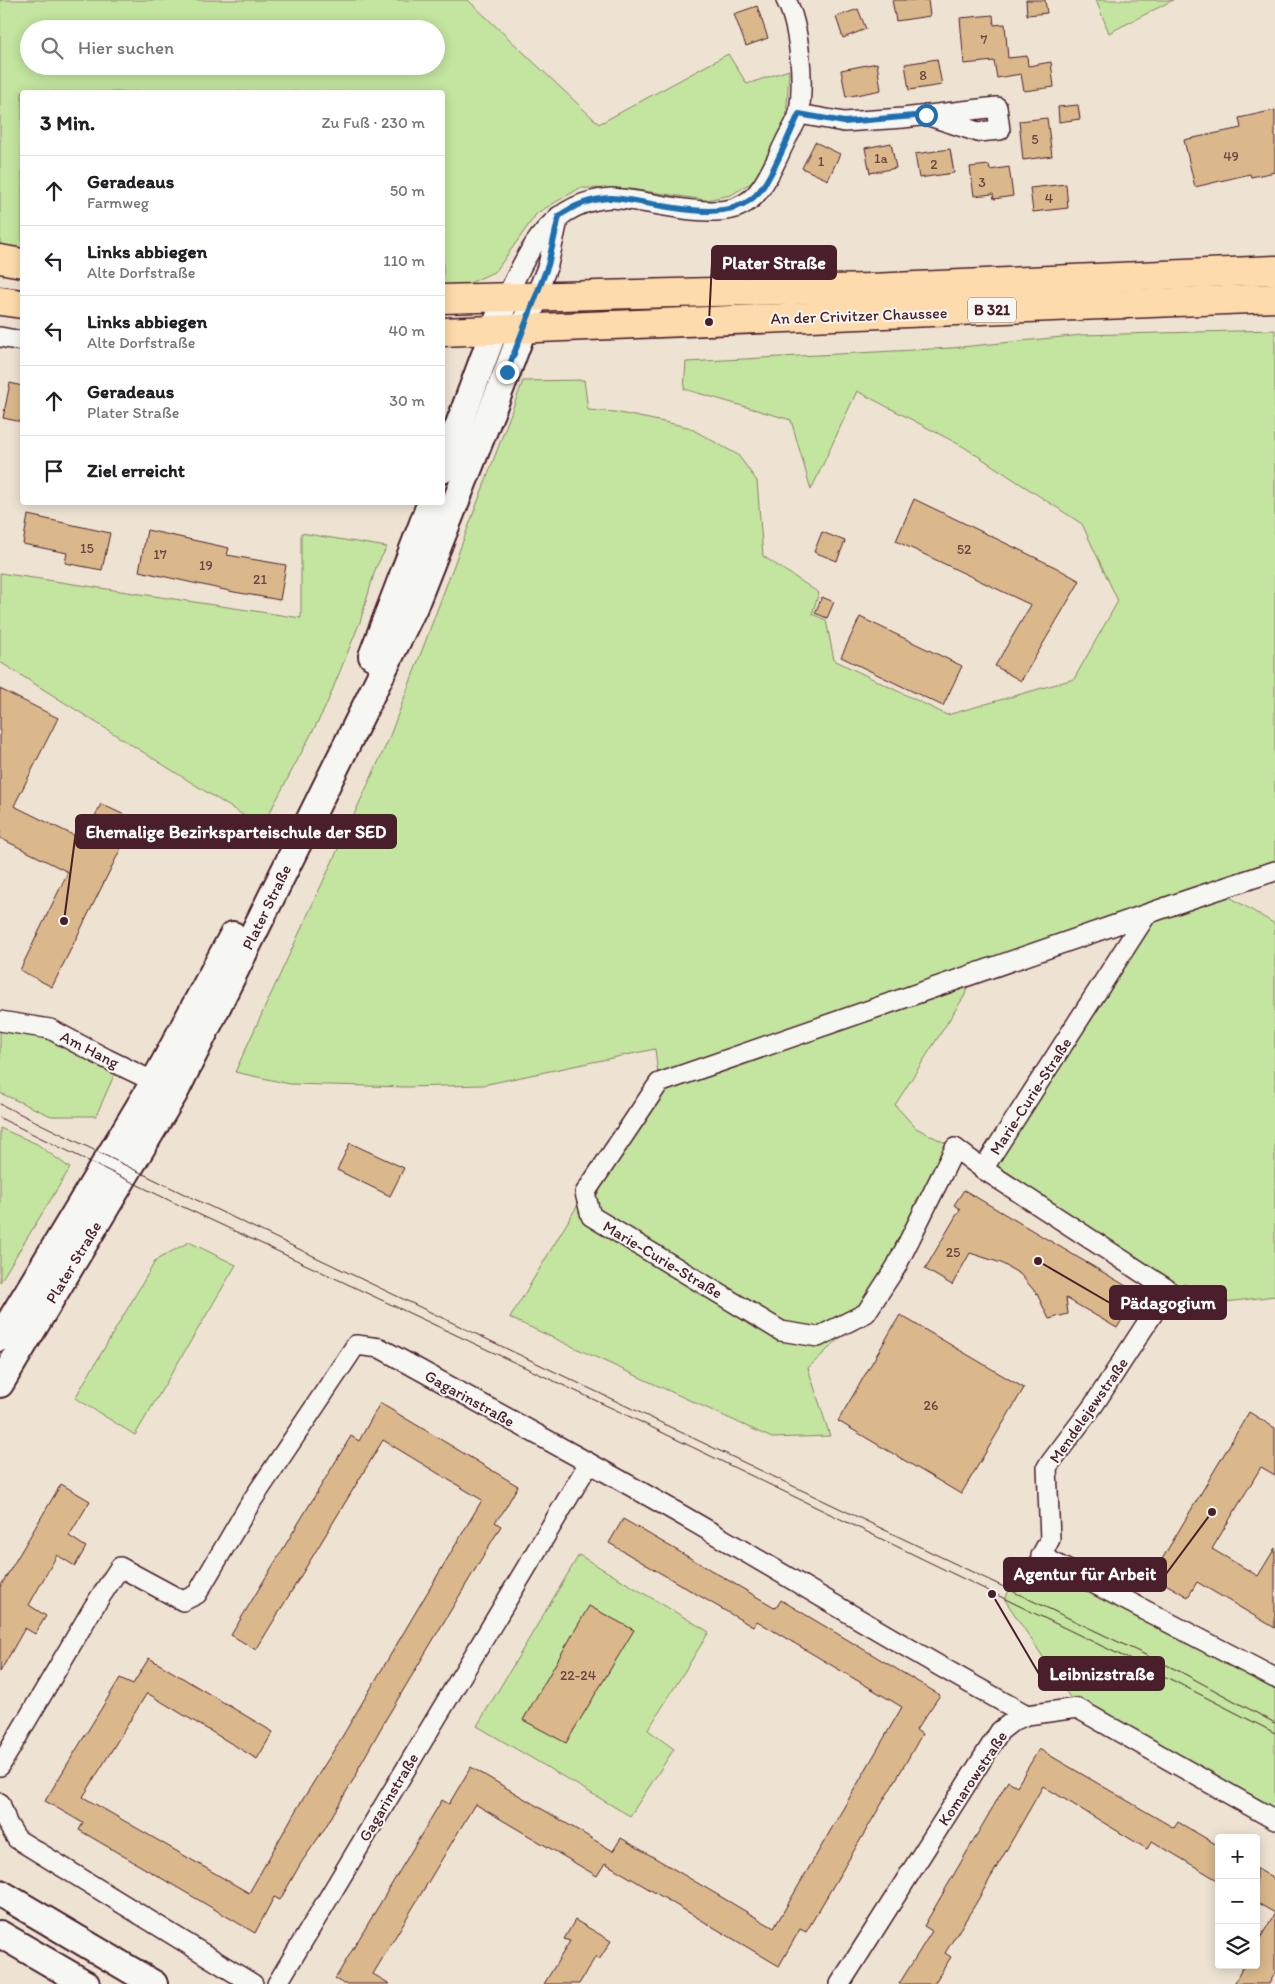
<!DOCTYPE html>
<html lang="de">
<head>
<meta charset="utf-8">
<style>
  :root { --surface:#fff; --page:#f6f6f6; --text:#202124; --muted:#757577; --line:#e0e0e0 }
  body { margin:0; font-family:Itim,sans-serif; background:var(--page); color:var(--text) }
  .controls { position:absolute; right:15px; bottom:15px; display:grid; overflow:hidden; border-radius:5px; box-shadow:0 2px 12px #0003 }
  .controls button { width:45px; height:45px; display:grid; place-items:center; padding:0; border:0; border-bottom:1px solid var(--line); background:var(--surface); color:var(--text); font:25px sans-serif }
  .stop { position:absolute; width:15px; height:15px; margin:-11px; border:4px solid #1f6fb2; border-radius:50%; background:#fff }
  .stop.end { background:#1f6fb2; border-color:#fff; box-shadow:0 1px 5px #0008 }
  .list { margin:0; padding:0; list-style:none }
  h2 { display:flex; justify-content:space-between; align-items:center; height:65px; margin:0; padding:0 20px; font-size:21px }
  h2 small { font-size:16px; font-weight:400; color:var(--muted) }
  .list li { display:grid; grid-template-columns:32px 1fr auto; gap:15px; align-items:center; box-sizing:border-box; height:70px; padding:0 20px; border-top:1px solid var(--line) }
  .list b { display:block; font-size:19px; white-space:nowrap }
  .list p { margin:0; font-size:16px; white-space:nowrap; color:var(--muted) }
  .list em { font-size:16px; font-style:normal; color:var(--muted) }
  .icon { flex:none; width:28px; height:28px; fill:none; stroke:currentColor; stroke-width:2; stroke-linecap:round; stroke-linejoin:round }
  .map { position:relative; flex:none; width:1275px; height:1984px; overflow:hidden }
  .search { position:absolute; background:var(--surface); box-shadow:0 2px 12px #0003; left:20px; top:20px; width:425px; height:55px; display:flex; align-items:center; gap:12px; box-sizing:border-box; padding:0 18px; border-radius:28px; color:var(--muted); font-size:19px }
  .panel { position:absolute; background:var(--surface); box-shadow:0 2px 12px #0003; left:20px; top:90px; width:425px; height:415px; border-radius:5px }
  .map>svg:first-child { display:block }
</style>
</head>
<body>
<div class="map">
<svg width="1275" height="1984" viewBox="0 0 1275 1984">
  <rect width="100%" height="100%" fill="#eee3d3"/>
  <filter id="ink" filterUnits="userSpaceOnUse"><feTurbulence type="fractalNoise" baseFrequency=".02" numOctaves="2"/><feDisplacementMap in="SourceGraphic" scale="10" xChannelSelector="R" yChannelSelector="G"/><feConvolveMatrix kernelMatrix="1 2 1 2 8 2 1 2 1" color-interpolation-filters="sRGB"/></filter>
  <g filter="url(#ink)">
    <g fill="#c3e59f" stroke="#868265" fill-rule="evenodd">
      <path d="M0 0H468L599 124 728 54 747 84 789 70 786 125 768 161 751 183 731 195 706 200 630 189 580 188 537 213 496 271 459 288 443 287 442 92H22V254L0 249ZM29 29H436V66H29Z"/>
      <path d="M1096 0H1173L1109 33Z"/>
      <path d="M1275 330V871L1218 890 1275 924V1296L1218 1303 1185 1284 1167 1289 983 1169 1146 915 970 975 965 995 895 1105 916 1128 955 1148 866 1313 808 1368 830 1436 772 1438 510 1318 585 1193 659 1083 655 1049 483 1085 407 1087 290 1084 235 1072 388 741 523 381 584 380 588 410 615 412 688 427 738 455 757 481 763 556 819 593 812 614 826 620 834 660 947 715 1074 679 1118 601 1082 524 964 447 857 391 811 490 791 420 684 389 686 362 951 348 1082 335Z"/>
      <path d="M301 533 387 547 376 567 360 622 325 708 262 827 0 662V573L301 618Z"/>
      <path d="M0 1021 119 1064 96 1116H51L0 1093Z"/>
      <path d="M0 1128 37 1144 70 1168 0 1282Z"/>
      <path d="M189 1242 236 1265 135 1435 75 1398 156 1260Z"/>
      <path d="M579 1555 709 1632 648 1730 674 1749 630 1816 477 1726Z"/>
      <path d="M1041 1556 1275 1678V1820L1077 1708 1005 1600 1014 1578Z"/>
    </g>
    <g fill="#dab88c" stroke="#4a1f2b">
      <path d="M892 0H928L930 16 896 21Z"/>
      <path d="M1026 0H1045L1047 13 1027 15Z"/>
      <path d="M757 6 768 38 746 46 734 14Z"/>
      <path d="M858 9 866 29 843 38 836 17Z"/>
      <path d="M993 15 994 25 1005 24 1008 58 1027 56 1028 66 1051 62 1054 87 1024 91 1021 74 997 78 994 61 964 64 960 18Z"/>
      <path d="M937 59 942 85 909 90 905 64Z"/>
      <path d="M877 63 881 90 846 97 841 70Z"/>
      <path d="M1078 105 1080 119 1059 122 1058 107Z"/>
      <path d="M1275 110V172L1251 177 1250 174 1195 187 1184 140 1241 128 1239 118Z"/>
      <path d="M1047 118 1052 156 1023 160 1019 121Z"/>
      <path d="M815 142 840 154 828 180 802 168Z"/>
      <path d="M891 143 896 168 870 173 865 148Z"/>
      <path d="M950 149 954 173 919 178 915 154Z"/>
      <path d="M989 165 990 170 1009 167 1013 196 994 199 993 194 974 196 970 167Z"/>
      <path d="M1066 184 1068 208 1033 212 1030 188Z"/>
      <path d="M10 383 22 386V422L3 418Z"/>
      <path d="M914 499 1055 567 1080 581 1021 681 995 666 1031 605 896 541Z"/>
      <path d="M28 515 110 533 102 570 65 563 67 553 23 544Z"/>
      <path d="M147 530 229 548 227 555 286 565 280 600 234 592 139 571Z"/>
      <path d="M822 532 845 541 837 561 814 552Z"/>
      <path d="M822 597 834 602 827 618 815 613Z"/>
      <path d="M860 617 962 666 943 706 841 657Z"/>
      <path d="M0 689 58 718 14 806 83 840 101 804 135 820 52 987 20 970 68 872 0 838Z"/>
      <path d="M350 1143 404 1168 390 1196 337 1170Z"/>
      <path d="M964 1190 1138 1293 1117 1328 1066 1298 1068 1314 1049 1319 1037 1294 1020 1274 1001 1263 970 1253 952 1285 925 1269 960 1209 954 1205Z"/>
      <path d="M900 1315 1024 1388 961 1494 838 1421Z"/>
      <path d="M380 1403 518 1486 503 1512 495 1522 501 1526 386 1719 358 1769 359 1770 325 1828 301 1863 280 1900 274 1897 255 1933 79 1830 83 1823 45 1801 120 1678 133 1684 149 1658 273 1732 257 1759 147 1693 83 1797 249 1893 296 1810 339 1742 482 1500 383 1440 256 1650 231 1635 351 1436 359 1441Z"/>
      <path d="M1249 1412 1275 1428V1475L1261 1467 1212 1549 1258 1576 1275 1548V1628L1197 1582 1188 1597 1152 1576Z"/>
      <path d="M61 1484 90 1501 69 1536 86 1547 75 1566 57 1555 29 1605 46 1616 35 1634 25 1628 0 1672V1587Z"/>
      <path d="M623 1519 776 1608 781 1600 940 1695 916 1730 922 1734 908 1759 806 1932 800 1929 779 1966 605 1863 597 1876 475 1804 373 1974 390 1984H344L335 1979 442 1800 449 1804 471 1767 613 1851 621 1838 774 1928 902 1707 757 1621 753 1627 609 1543Z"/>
      <path d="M589 1606 634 1630 566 1743 523 1720Z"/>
      <path d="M1039 1749 1174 1828 1178 1822 1219 1846V1881L1152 1841 1147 1849 1043 1786 975 1905 945 1953 951 1957 934 1984H899L932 1931 924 1926 1008 1781 1017 1786Z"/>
      <path d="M1256 1868 1275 1879V1913L1256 1902Z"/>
      <path d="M1275 1913V1973L1269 1984H1234L1244 1965H1256V1945Z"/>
      <path d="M575 1920 611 1941 599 1960 596 1956 579 1984H544L570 1941 564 1939Z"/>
    </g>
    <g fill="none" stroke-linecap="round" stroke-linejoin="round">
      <g stroke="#4a1f2b" stroke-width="22">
        <g id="street">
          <path d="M799 114 844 122 903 118 997 107 1000 130 978 132 926 115"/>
          <path d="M535 297 548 265 559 216"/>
          <path d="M506 298C529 249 550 202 611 198 648 200 696 217 732 209 740 207 752 200 757 193 771 176 778 155 788 136 792 129 798 120 799 112 804 82 800 26 786 0"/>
          <path d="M0 337 22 341"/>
          <path d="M1147 914 983 1169 955 1148 896 1267 866 1313 818 1337 781 1331 591 1216 585 1193 659 1083 1190 899 1275 871"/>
          <path d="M0 1021 50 1029 107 1059 165 1087"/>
          <path d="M983 1169 1167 1289 1156 1309 1093 1406 1047 1467 1050 1539 1041 1556 1275 1678"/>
          <path d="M589 1463C737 1543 879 1635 1027 1715"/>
          <path d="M0 1766 93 1608 120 1567 183 1601 197 1594 251 1502 356 1345 380 1348 589 1463 277 1984"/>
          <path d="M0 1803 7 1823 17 1839 253 1984"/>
          <path d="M840 1984 1000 1731 1013 1721 1027 1715 1077 1708 1275 1820"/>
        </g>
      </g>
      <g stroke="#4a1f2b" stroke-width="30">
        <g id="secondary">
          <path d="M442 470 506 298"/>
          <path d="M372 656 431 502"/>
          <path d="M0 1338 154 1082 233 935"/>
          <path d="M0 1384 175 1092 353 732 414 607 507 372 535 297"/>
          <path d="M0 1893 154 1984"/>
          <path d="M0 1934 86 1984"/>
        </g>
      </g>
      <g stroke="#4a1f2b" stroke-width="31">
        <g id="primary">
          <path d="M0 259 22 263"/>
          <path d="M442 299 870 288 1275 270"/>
          <path d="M0 301 22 304"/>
          <path d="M442 332 1275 298"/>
        </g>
      </g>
      <use href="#street" stroke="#f6f6f2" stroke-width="19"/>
      <use href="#secondary" stroke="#f6f6f2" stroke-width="26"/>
      <use href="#primary" stroke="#fedbac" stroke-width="28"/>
      <g stroke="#4a1f2b" stroke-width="1">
        <path d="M0 1104 184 1194 1181 1672 1275 1723"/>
        <path d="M0 1118 179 1205 618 1411 1176 1682 1275 1733"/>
      </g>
    </g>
  </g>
  <g fill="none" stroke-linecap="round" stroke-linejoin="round" filter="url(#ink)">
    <path stroke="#1f6fb2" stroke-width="6" d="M507 372 548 265 559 216C574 205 591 199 611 198 652 200 723 228 756 195 771 181 789 134 799 114L844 122 926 115"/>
  </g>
  <g text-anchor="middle" stroke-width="4" stroke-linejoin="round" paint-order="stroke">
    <g font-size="14" fill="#6e4543">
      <text x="984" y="44">7</text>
      <text x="923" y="80">8</text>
      <text x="1035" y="144">5</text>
      <text x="1231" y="161">49</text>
      <text x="881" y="163">1a</text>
      <text x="821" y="166">1</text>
      <text x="934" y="169">2</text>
      <text x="982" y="187">3</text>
      <text x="1049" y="203">4</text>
      <text x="87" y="553">15</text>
      <text x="964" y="554">52</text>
      <text x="160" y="559">17</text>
      <text x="206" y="570">19</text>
      <text x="260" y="584">21</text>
      <text x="953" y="1257">25</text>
      <text x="931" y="1410">26</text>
      <text x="578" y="1680">22-24</text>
    </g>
    <rect fill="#f6f6f2" stroke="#7e6067" stroke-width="1" x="968" y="297.5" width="48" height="25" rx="4"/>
    <g font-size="15" font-weight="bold" fill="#4a1f2b">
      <text x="992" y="315">B 321</text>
    </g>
    <g font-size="16" fill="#4a1f2b" stroke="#f6f6f2">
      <text transform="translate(859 315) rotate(-2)" y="6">An der Crivitzer Chaussee</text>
      <text transform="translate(266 907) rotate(-64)" y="6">Plater Straße</text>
      <text transform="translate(90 1049) rotate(27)" y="6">Am Hang</text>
      <text transform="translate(1030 1096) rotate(-57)" y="6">Marie-Curie-Straße</text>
      <text transform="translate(663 1259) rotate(31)" y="6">Marie-Curie-Straße</text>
      <text transform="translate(73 1262) rotate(-59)" y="6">Plater Straße</text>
      <text transform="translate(470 1398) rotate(29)" y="6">Gagarinstraße</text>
      <text transform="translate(1088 1410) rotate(-55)" y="6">Mendelejewstraße</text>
      <text transform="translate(972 1778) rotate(-56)" y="6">Komarowstraße</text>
      <text transform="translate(388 1797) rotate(-59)" y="6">Gagarinstraße</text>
    </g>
  </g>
  <path fill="none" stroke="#4a1f2b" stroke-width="2" d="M709 322L712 262M64 921L76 831M1038 1261L1110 1303M1212 1512L1166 1574M992 1594L1039 1674"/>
  <g fill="#4a1f2b" stroke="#f6f6f2" stroke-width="2">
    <circle cx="709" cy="322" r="5"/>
    <circle cx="64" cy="921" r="5"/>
    <circle cx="1038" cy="1261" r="5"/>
    <circle cx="1212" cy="1512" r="5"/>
    <circle cx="992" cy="1594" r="5"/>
  </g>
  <g fill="#4a1f2b" stroke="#4a1f2b" stroke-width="2">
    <rect x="712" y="246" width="124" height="33" rx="5"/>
    <rect x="76" y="815" width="320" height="33" rx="5"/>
    <rect x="1110" y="1286" width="116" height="33" rx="5"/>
    <rect x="1004" y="1558" width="162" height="33" rx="5"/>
    <rect x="1039" y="1657" width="125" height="33" rx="5"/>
  </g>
  <g font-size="18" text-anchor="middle" font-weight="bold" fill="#fff">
    <text x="774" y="269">Plater Straße</text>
    <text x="236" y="838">Ehemalige Bezirksparteischule der SED</text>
    <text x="1168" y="1309">Pädagogium</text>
    <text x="1085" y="1580">Agentur für Arbeit</text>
    <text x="1102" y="1680">Leibnizstraße</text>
  </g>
</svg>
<div class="controls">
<button>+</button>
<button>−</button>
<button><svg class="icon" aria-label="layers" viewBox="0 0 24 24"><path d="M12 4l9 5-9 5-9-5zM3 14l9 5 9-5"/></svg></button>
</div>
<div class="stop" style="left:926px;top:115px"></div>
<div class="stop end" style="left:507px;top:372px"></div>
<div class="search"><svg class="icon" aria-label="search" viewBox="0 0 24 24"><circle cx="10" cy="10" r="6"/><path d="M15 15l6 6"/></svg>Hier suchen</div>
<section class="panel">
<h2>3 Min.<small>Zu Fuß · 230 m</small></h2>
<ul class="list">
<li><svg class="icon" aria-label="ahead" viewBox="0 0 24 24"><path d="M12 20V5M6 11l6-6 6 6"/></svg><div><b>Geradeaus</b><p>Farmweg</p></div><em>50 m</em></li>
<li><svg class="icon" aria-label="left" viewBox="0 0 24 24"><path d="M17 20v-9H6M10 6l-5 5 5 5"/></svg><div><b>Links abbiegen</b><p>Alte Dorfstraße</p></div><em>110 m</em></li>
<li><svg class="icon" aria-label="left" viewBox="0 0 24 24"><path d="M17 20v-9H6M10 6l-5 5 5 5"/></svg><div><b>Links abbiegen</b><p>Alte Dorfstraße</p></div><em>40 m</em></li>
<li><svg class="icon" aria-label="ahead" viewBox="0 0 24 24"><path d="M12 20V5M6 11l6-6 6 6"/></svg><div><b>Geradeaus</b><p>Plater Straße</p></div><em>30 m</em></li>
<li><svg class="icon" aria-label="arrive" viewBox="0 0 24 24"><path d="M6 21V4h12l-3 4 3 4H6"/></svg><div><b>Ziel erreicht</b></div></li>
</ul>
</section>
</div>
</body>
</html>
